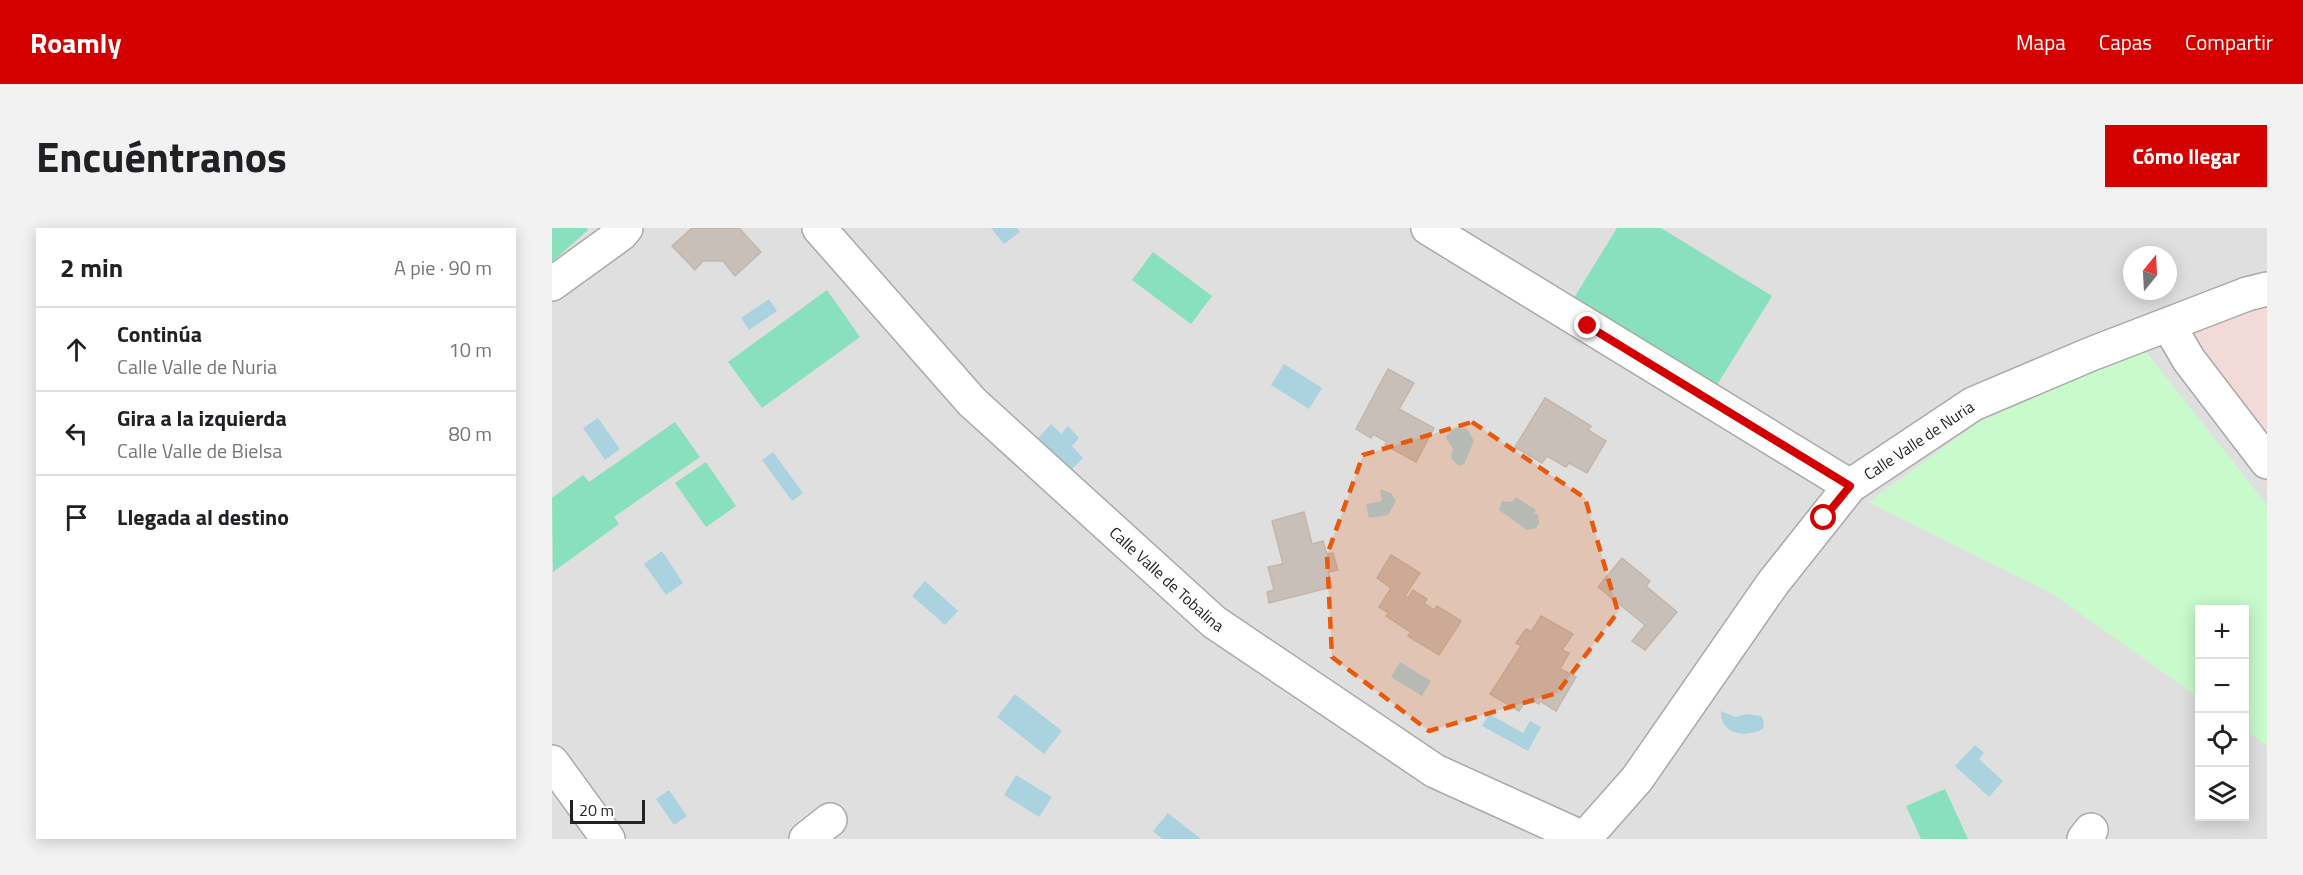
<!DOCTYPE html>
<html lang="es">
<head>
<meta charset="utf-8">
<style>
  :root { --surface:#fff; --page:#f2f2f2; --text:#202124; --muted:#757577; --line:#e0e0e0; --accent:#d40000 }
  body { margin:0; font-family:"Titillium Web",sans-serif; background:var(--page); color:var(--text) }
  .controls { position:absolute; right:18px; bottom:18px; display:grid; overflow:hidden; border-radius:0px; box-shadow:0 3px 15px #0003 }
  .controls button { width:54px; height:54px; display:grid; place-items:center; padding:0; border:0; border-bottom:2px solid var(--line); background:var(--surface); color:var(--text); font:30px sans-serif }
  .compass { position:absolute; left:1571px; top:18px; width:54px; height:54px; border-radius:50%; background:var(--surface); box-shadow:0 3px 15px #0003; rotate:18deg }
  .scale { position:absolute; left:18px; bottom:15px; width:75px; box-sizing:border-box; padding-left:6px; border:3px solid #222; border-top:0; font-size:16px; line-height:21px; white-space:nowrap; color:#222; -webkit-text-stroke:4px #fff; paint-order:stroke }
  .stop { position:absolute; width:18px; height:18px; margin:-14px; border:4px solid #d40000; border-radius:50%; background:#fff }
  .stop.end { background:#d40000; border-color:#fff; box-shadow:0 2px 6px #0008 }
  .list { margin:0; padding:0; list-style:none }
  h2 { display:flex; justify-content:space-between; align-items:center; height:78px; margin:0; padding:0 24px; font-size:26px }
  h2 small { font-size:20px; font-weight:400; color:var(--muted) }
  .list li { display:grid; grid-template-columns:39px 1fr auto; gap:18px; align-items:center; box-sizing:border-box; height:84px; padding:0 24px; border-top:2px solid var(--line) }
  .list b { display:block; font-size:22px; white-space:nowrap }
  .list p { margin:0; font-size:20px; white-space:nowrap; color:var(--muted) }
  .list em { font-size:20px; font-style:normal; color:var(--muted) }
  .icon { flex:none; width:33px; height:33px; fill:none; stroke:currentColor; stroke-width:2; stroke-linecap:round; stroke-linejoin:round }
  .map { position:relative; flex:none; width:1715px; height:611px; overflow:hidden; border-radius:0px }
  header { display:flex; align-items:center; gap:36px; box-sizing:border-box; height:84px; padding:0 30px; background:var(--accent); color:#fff }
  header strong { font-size:28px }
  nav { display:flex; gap:33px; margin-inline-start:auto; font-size:21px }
  .intro { display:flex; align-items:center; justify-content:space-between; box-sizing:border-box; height:144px; padding:0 36px }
  h1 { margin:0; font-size:42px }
  .button { padding:15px 27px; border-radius:0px; background:var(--accent); color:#fff; font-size:21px; font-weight:700 }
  main { display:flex; gap:36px; padding:0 36px }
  aside { flex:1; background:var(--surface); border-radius:0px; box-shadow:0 3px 15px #0003 }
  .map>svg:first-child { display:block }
</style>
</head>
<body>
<header>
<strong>Roamly</strong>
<nav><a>Mapa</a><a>Capas</a><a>Compartir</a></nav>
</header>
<div class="intro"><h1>Encuéntranos</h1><a class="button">Cómo llegar</a></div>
<main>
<aside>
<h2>2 min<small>A pie · 90 m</small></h2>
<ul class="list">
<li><svg class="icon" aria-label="ahead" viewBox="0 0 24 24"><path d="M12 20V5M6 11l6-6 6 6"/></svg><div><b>Continúa</b><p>Calle Valle de Nuria</p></div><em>10 m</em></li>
<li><svg class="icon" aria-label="left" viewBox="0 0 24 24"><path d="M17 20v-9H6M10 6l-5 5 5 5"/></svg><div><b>Gira a la izquierda</b><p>Calle Valle de Bielsa</p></div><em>80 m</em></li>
<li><svg class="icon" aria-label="arrive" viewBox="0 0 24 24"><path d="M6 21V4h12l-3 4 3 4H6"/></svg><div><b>Llegada al destino</b></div></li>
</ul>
</aside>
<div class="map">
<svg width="1715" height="611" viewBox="0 0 1715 611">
  <rect width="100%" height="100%" fill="#f2efe9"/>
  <path fill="#e0dfdf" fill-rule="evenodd" d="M0 0H1715V611H0ZM1580 27H1616V63H1580ZM1648 382H1692V588H1648Z"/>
  <path fill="#f2dad9" d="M1715 77V258L1607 120Z"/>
  <path fill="#c8facc" d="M1591 120 1715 277V518L1693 502 1692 382H1648L1647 470 1499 365 1316 274 1427 194Z"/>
  <g fill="#88e0be">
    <path d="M0 0H35L36 2 0 34Z"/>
    <path d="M1065 0H1109L1220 68 1165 157 1022 70Z"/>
    <path d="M601 24 660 68 639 96 580 52Z"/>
    <path d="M275 62 308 109 210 180 176 134Z"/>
    <path d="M123 194 148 229 62 289 67 296 1 344 0 270 31 247 37 254Z"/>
    <path d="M154 234 184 278 154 299 123 255Z"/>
    <path d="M1393 561 1416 611H1369L1354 578Z"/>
  </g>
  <g fill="#aad3df">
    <path d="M439 0H465L468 4 452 16Z"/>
    <path d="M217 71 225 83 197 102 189 90Z"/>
    <path d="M732 136 770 160 757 181 719 157Z"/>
    <path d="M46 190 68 221 53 232 31 200Z"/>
    <path d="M499 196 509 206 516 198 527 210 520 218 531 230 518 243 486 210Z"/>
    <path d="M903 200 915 201 922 213 912 236 907 238 899 230 901 220 894 211 895 207Z"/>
    <path d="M221 224 251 265 240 273 210 232Z"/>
    <path d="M828 261 839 265 844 273 836 287 817 290 814 276 830 273Z"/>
    <path d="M964 269 984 282 982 285 986 287 987 296 984 300 975 302 947 282 950 273 960 274Z"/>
    <path d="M110 323 131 355 114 367 92 336Z"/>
    <path d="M373 353 406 383 393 397 360 368Z"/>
    <path d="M848 434 879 453 870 468 839 449Z"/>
    <path d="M463 466 510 503 492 526 445 489Z"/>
    <path d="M1169 483 1183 489 1195 486 1209 488 1212 494 1211 501C1194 510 1168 507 1169 483Z"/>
    <path d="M937 486 971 505 978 493 989 499 976 523 930 498Z"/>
    <path d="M1423 517 1432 525 1427 531 1451 553 1437 569 1403 538Z"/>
    <path d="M464 547 500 569 487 589 452 567Z"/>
    <path d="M117 562 135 588 122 597 104 571Z"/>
    <path d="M616 585 649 611H610L601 603Z"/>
  </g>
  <g fill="#c7bfb8" stroke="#c4b6ab" stroke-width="1.5">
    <path d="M140 0H187L209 24 183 48 171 33H151L143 42 120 18Z"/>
    <path d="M836 141 862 155 847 181 882 200 864 234 833 217 835 214 821 206 819 210 804 201Z"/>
    <path d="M993 170 1039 198 1036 202 1054 213 1035 245 1017 235 1014 239 995 228 990 235 963 219Z"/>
    <path d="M752 284 760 316 771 313 775 326 781 325 786 342 776 344 780 359 717 375 715 364 722 362 716 339 731 336 720 293Z"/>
    <path d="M839 327 868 345 853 368 856 370 861 362 875 371 872 375 882 382 885 378 909 393 887 427 856 408 859 404 834 388 837 385 827 379 839 360 825 350Z"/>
    <path d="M1070 330 1098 353 1094 358 1125 384 1093 422 1080 413 1093 397 1046 359Z"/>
    <path d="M989 388 1021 406 1010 422 1017 425 1008 441 1024 449 1004 483 988 473 987 476 975 470 967 483 938 466 969 418 964 415 974 401 979 404Z"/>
  </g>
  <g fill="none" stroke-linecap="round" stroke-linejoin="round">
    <g stroke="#a9a9a9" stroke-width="36">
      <g id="minor">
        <path id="s1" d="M267 0 420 174 662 394 883 543 1033 611"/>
        <path d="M876 0 1298 258"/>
        <path d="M0 56 69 6 74 0"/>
        <path d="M1617 98 1637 132 1715 234"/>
        <path d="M0 534 56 611"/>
        <path d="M254 611 278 592"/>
        <path id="s2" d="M1032 611 1085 551 1221 355 1298 258 1421 176 1539 126 1695 66 1715 61"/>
        <path d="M1532 611 1539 602"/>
      </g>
    </g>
    <use href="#minor" stroke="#fff" stroke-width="33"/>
  </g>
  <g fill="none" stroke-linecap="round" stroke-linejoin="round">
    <path stroke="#d40000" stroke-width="8" d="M1036 98 1298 258 1272 290"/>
  </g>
  <path fill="#e8590c" fill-opacity="0.2" stroke="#e8590c" stroke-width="4.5" stroke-dasharray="12 8" stroke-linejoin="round" d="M920 194 1033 270 1066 384 1005 465 877 503 780 429 775 327 811 227Z"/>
  <g text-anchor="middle" stroke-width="5" stroke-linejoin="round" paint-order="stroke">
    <g font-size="16" fill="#222" stroke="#fff">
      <text dy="6" stroke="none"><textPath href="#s2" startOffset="525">Calle Valle de Nuria</textPath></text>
      <text dy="6" stroke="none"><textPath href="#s1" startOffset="495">Calle Valle de Tobalina</textPath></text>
    </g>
  </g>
</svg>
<div class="controls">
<button>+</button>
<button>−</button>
<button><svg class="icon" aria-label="locate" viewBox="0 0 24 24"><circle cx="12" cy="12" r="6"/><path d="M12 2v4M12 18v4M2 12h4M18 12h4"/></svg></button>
<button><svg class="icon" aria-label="layers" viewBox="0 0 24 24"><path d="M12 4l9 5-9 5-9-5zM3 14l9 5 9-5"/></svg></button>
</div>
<svg class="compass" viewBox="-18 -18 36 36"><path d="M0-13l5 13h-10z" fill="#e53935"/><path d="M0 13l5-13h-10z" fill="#757577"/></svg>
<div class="scale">20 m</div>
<div class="stop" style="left:1272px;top:290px"></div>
<div class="stop end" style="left:1036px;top:98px"></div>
</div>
</main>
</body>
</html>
